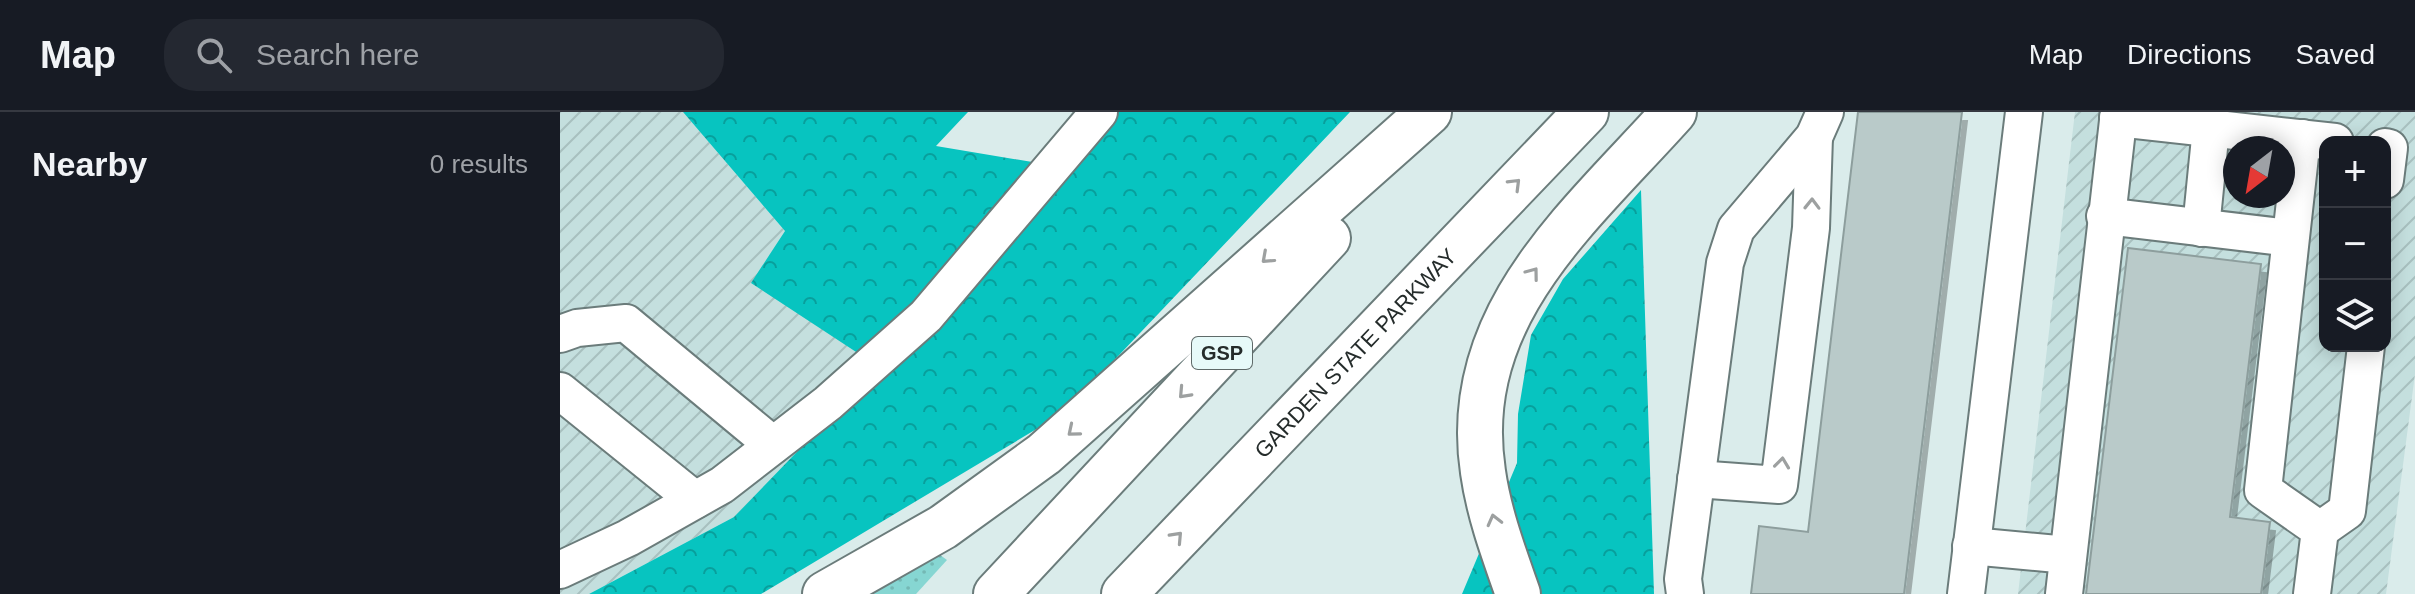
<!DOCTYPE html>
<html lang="en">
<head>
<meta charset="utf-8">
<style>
  :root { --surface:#171b24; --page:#242831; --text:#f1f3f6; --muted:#9ea1a6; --line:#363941 }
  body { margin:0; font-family:Helvetica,sans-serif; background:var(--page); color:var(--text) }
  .controls { position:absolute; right:24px; top:24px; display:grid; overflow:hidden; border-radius:16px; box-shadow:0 4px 20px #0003 }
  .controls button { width:72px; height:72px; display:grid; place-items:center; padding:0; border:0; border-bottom:2px solid var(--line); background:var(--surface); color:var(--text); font:40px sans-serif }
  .compass { position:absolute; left:1663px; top:24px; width:72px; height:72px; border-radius:50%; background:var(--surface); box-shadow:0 4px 20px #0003; rotate:211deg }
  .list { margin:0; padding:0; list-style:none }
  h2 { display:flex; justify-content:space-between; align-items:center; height:104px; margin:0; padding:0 32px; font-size:34px }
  h2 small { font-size:26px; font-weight:400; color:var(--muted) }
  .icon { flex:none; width:44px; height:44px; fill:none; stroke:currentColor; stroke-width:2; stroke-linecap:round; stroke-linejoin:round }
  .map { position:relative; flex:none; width:1855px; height:482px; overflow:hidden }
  header { display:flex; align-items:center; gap:48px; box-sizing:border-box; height:112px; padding:0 40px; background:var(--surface); border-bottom:2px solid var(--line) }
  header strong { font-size:38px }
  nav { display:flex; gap:44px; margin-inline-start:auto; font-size:28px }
  .search { width:560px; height:72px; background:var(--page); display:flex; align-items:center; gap:20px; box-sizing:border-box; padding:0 28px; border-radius:32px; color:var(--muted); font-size:30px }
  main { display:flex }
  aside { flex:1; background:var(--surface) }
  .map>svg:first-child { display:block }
</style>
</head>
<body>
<header>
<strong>Map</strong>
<div class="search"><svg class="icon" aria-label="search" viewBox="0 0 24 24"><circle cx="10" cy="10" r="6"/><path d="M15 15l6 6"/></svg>Search here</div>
<nav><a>Map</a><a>Directions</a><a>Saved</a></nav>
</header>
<main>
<aside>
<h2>Nearby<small>0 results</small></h2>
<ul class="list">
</ul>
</aside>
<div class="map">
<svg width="1855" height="482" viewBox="0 0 1855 482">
  <defs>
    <pattern id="industrial-furrows" width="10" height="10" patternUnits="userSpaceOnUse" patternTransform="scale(2)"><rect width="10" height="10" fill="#c4dfde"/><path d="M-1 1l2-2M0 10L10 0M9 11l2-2" fill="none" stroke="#a8c0bf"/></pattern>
    <pattern id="grass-dots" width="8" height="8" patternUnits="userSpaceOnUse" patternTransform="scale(2)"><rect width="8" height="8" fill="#86d6d2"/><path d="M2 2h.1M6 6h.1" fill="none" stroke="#74b8b4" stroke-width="1.8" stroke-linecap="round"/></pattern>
    <pattern id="forest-crowns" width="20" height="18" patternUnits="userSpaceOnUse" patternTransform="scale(2)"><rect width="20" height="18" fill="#07c4c0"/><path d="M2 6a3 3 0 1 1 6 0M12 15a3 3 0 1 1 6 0" fill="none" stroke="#089f9c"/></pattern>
    <filter id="shadow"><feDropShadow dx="5" dy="9" stdDeviation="0" flood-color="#0004"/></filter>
  </defs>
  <rect width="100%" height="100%" fill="#daeceb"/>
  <g fill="url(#industrial-furrows)" fill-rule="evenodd">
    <path d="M0 0H123L225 119 192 171 320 255 174 405 29 482H0Z"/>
    <path d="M1515 0H1855V262L1826 482H1458ZM1765 30H1825V234H1765ZM1675 36H1723V84H1675Z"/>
  </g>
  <path fill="url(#grass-dots)" d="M376 440 387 448 356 482H304Z"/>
  <g fill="url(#forest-crowns)">
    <path d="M123 0H408L376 34 502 55 552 0H790L505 300 201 482H29L174 405 319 255 191 171 225 119Z"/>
    <path d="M1081 78 1094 482H902L957 351 958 302 971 223 1003 167Z"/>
  </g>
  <g fill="#b9cac9" stroke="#8d9e9d" stroke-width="2" filter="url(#shadow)">
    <path d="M1298 0H1402L1344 482H1191L1199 414 1248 420Z"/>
    <path d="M1568 136 1701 152 1670 405 1710 410 1701 482H1526Z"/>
  </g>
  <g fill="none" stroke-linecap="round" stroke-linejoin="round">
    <g stroke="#6b7c7b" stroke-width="40">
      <g id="minor">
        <path d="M1558 6 1775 30"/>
        <path d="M1742 26 1703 378 1760 418 1752 482"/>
        <path d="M1825 35 1829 36 1825 68"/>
        <path d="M1545 104 1730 126"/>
        <path d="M1641 116 1651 16"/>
        <path d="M0 222 17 216 66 211 213 333"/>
        <path d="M0 279 135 388"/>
        <path d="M1136 367 1219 373 1251 116 1254 25"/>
        <path d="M1760 418 1787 399 1806 234"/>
        <path d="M1411 434 1508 443"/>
        <path d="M0 458 68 426 162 373 268 291 366 204 539 0"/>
        <path d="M1125 482 1123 467 1165 151 1176 117 1254 25 1265 0"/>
        <path d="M1406 482 1464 0"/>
        <path d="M1504 482 1559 0"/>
      </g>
    </g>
    <g stroke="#6b7c7b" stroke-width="48">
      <g id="highway">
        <path d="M265 482 383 415 484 342 869 0"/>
        <path d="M436 482 768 126"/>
        <path id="s1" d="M564 482 1026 0"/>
        <path d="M958 482C944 442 929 402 923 360 899 203 1020 105 1114 0"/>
      </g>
    </g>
    <use href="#minor" stroke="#fff" stroke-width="36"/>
    <use href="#highway" stroke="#fff" stroke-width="44"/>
  </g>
  <defs><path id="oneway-chevron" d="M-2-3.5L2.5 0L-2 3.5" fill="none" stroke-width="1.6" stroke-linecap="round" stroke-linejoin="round" transform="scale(2)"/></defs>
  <g stroke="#9da0a0">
    <use href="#oneway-chevron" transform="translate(955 72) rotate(-45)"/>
    <use href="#oneway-chevron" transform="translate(1252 92) rotate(-89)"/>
    <use href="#oneway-chevron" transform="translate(707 146) rotate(138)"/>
    <use href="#oneway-chevron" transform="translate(973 161) rotate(-53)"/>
    <use href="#oneway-chevron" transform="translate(624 281) rotate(133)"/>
    <use href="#oneway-chevron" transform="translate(513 319) rotate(140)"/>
    <use href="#oneway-chevron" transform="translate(1222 351) rotate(-83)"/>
    <use href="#oneway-chevron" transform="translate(934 408) rotate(-104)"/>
    <use href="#oneway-chevron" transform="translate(617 425) rotate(-47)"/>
  </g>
  <g text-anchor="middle" stroke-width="8" stroke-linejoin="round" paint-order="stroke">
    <rect fill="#e7faf9" stroke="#5f6a69" stroke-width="2" x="632" y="225" width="60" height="32" rx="6"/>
    <g font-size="20" font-weight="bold" fill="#252c2b">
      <text x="662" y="248">GSP</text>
    </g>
    <g font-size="22" fill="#252c2b" stroke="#e7faf9">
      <text dy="8" stroke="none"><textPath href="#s1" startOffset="334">GARDEN STATE PARKWAY</textPath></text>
    </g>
  </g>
</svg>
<div class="controls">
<button>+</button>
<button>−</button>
<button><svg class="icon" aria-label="layers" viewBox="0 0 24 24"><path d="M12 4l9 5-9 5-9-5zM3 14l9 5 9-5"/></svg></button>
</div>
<svg class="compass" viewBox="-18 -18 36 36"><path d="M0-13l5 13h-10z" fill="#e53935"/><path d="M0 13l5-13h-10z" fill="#9ea1a6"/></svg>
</div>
</main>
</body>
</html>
